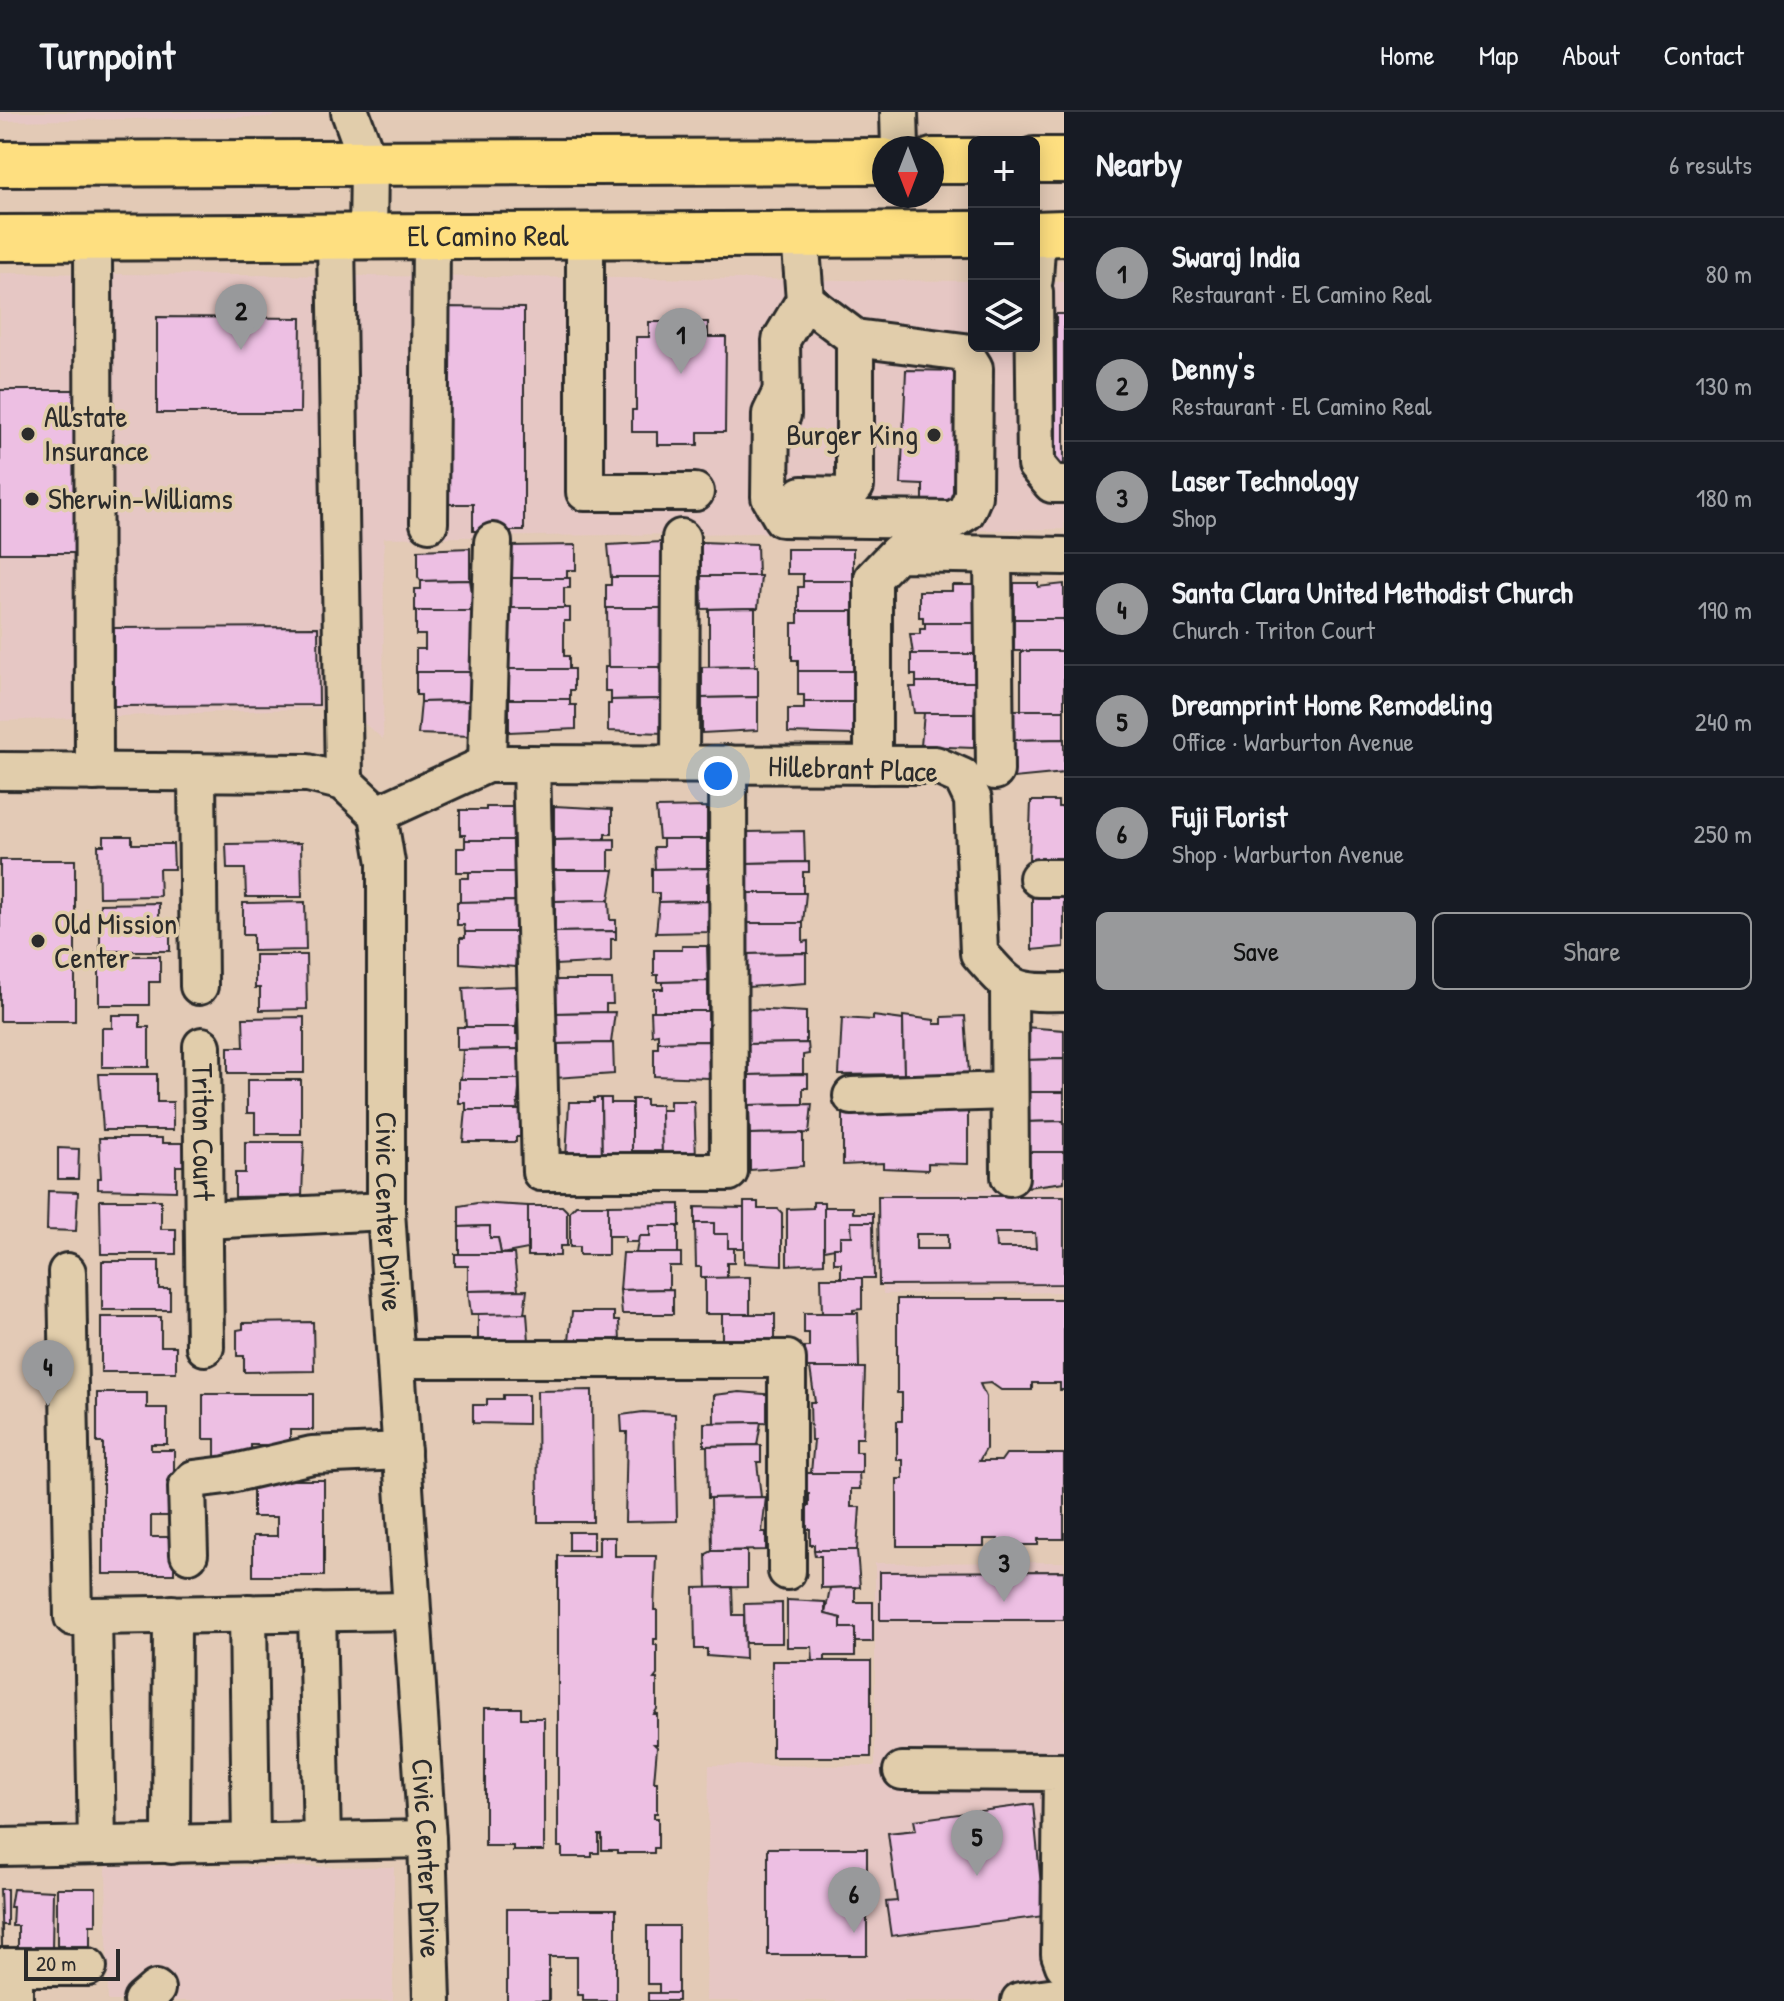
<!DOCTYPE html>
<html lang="en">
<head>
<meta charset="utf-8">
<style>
  :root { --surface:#171b24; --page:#242831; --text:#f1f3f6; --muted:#9ea1a6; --line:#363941; --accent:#98999b }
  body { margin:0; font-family:"Patrick Hand",sans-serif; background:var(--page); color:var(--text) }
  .controls { position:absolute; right:24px; top:24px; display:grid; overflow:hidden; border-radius:12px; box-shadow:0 4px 20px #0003 }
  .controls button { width:72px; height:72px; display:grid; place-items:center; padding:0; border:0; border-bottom:2px solid var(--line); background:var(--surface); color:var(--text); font:40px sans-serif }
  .compass { position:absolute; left:872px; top:24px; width:72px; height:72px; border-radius:50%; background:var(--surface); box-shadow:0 4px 20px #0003; rotate:180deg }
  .scale { position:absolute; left:24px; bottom:20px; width:96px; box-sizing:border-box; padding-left:8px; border:4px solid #2b2b2b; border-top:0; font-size:22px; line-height:28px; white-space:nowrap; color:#2b2b2b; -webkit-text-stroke:6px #e1cdab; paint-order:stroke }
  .you { position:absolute; left:718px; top:664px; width:28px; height:28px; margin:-20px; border:6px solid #fff; border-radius:50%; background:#1a73e8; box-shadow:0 0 0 12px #1a73e833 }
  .badge { display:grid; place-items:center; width:52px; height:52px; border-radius:50%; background:var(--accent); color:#111; font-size:26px; font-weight:700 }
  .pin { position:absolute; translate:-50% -66px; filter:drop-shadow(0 2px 4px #0008) }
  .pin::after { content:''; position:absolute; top:42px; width:28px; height:24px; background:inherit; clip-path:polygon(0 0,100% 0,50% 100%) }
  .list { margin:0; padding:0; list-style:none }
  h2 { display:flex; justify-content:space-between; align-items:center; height:104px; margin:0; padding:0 32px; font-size:34px }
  h2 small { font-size:26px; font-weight:400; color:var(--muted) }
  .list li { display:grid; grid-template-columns:52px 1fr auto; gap:24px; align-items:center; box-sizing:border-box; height:112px; padding:0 32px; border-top:2px solid var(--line) }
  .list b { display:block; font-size:30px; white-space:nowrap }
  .list p { margin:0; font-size:26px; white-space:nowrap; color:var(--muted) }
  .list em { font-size:26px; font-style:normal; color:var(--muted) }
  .actions { display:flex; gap:16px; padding:24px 32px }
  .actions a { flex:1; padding:18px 0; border:2px solid var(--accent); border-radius:12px; text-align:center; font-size:28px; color:var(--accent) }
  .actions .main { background:var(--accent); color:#111 }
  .icon { flex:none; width:44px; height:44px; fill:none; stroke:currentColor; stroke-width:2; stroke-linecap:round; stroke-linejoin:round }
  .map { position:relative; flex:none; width:1064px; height:1889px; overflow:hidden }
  header { display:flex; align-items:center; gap:48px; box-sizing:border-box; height:112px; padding:0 40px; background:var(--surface); border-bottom:2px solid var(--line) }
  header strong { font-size:38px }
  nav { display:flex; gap:44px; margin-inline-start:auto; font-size:28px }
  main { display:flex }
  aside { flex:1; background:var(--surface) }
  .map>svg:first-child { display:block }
</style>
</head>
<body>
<header>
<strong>Turnpoint</strong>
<nav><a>Home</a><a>Map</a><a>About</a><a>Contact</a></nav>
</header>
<main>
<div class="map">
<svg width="1064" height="1889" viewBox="0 0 1064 1889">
  <rect width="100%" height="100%" fill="#e3cab6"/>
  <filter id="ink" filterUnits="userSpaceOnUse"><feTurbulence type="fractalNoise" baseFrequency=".0125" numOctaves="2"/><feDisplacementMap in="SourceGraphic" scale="16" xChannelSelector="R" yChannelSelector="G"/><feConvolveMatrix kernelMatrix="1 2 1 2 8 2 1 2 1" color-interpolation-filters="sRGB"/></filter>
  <g filter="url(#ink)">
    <g fill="#e6c7c4">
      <path d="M0 0H277L272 5 0 9Z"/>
      <path d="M0 161 974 169V234H1034V169L1064 170V417L384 426 383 627 344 595 0 609Z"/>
      <path d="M1064 1076V1180L883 1182 882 1079Z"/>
      <path d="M1064 1450V1889H706L709 1653 875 1654V1451Z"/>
      <path d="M106 1754 394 1755 393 1889H108Z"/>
    </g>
    <g fill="#edbfe3" stroke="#2b2b2b" stroke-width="2" fill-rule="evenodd">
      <path d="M445 195 524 196V419H473V392H445Z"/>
      <rect x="1056" y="202" width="8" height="155"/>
      <path d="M157 205 301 206 300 301H157Z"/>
      <path d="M649 210H708V225H726L725 320H698V333H657V320H632V298H636V225H649Z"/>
      <path d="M906 258 967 259 966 372H953V385L940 397H923V373L901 372Z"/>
      <path d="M0 278H78L79 441H0Z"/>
      <path d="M661 430V465H611L608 433Z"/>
      <path d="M701 430 757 432 758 464H701Z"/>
      <path d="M576 433V458H567V466H509L508 434Z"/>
      <path d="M470 436V468L421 469 418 465V438Z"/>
      <path d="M787 437H853V469H803V462H787Z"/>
      <path d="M701 464H761L758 496 702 497Z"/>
      <path d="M611 465H661L662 496H606V473H611Z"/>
      <path d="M509 466H570V476H564V496H509Z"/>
      <path d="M470 468 475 499H415V477H421V469Z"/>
      <path d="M803 469H853L857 499H798V475H803Z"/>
      <path d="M1014 471H1038V475L1064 472V507H1014Z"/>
      <path d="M952 473H981L982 511H923V505H919V479H952Z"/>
      <path d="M509 496H570V509H564V544H569V557H509Z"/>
      <path d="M607 496H662V555H608Z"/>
      <path d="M755 496V554L709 555V497Z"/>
      <path d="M416 499H475V560H416V537H425V523H416Z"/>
      <path d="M798 499H853V559H798V548H792V511H798Z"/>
      <rect x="1014" y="507" width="50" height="32"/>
      <path d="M925 511H982V542H913L910 522H920V517H925Z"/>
      <path d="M318 515 319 593 114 594V516Z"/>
      <rect x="1021" y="539" width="43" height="59"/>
      <path d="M911 542H975V570H916V563H911Z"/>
      <path d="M758 554V585L702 586V555Z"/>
      <path d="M605 555H662L663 587 611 588V579H605Z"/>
      <path d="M509 557H574V578H570V587H509Z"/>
      <path d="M798 559H858L854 590H804V583H798Z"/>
      <path d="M416 560H475L471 589 421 590V583H416Z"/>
      <path d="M916 570H983V586H976L974 601H914L910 575H916Z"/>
      <path d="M758 585V618L702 621V586Z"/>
      <path d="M509 587H570V593H576V617L509 620Z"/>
      <path d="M663 587V621L608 619V592H611V588Z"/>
      <path d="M471 589V624L418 622 421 590Z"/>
      <path d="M804 590H854V623L788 621V597H804Z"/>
      <path d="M1014 598H1064V627L1014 628Z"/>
      <path d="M924 601H974V636L921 634Z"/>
      <path d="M1064 627V661L1014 666V628Z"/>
      <path d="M1031 689H1058V695H1064V747H1029Z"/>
      <path d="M554 694 612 697V722H605V727L554 728Z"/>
      <path d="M486 695H515V728H465V723H460V698H486Z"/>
      <path d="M707 695V727H659L656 696Z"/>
      <path d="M804 719 805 750 747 751V720Z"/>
      <path d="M104 724H132V732H173L174 757H159L160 784 99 785 98 733H104Z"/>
      <path d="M615 727V738H609V758H554V728Z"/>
      <path d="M663 727H707V756L655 757 654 735H663Z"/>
      <path d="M465 728H515L520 760H457V736H465Z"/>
      <path d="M301 731 302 785H246L245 757H227L226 732Z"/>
      <rect x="0" y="748" width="75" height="161"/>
      <path d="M809 750V760H803V781H747V751Z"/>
      <path d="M715 756V772H707V789L659 790V781H652V757Z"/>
      <path d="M554 758H614L609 788 555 789Z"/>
      <path d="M469 760H520V789L460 790V766H469Z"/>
      <path d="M747 781H806L803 811H748Z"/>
      <path d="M1032 785H1064V835L1032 838Z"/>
      <path d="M609 788 610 808H616V819L555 820V789Z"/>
      <path d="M520 789 515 820H465L464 813H457V790Z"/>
      <path d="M712 789 713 815H708V820L656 821 659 790Z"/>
      <path d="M305 790 306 838 253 839V823H243V791Z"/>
      <path d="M159 791V822H170V839H100V792Z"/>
      <path d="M748 811H803V830L808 829V841L748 842Z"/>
      <path d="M616 819V827H611V850L555 853V820Z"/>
      <path d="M465 820H518L515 855 460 851V826H465Z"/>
      <path d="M682 834H707L708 869 658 870V863H654V838H682Z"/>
      <path d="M806 841V871L748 875V842Z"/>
      <path d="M255 843H306L307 897 260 898V876H255Z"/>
      <path d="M99 844H160V870H149V893H99Z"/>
      <path d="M555 868H612L613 892H606V900L555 901Z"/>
      <path d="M708 869V899H654V877H663V870Z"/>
      <path d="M516 874V878H520L516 915H466L463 876Z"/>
      <path d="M748 897 806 900V931L748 932Z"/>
      <path d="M651 899H708V929L658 930V922L652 923Z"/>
      <path d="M615 900 611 931 555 932V901Z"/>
      <path d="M112 903H140V915H149V955H102V916H112Z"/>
      <path d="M873 904 903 908 904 962 839 963 842 906 873 908Z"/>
      <path d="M903 904 934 908V912H942V905L965 904 969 962H904Z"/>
      <path d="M304 905V961H228V935H244L243 906Z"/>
      <path d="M457 915H516V922H520V937L457 938Z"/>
      <path d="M1024 915 1064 918V947L1025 948Z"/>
      <path d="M708 929 709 966 654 964V936H658V930Z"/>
      <path d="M613 931 614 962 555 966V932Z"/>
      <path d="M808 931 809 942 803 943V962L749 963 748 932Z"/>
      <path d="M520 937V967H461L463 938Z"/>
      <path d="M1064 947V980H1025V948Z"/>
      <path d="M99 962H157V990H173V1018H103Z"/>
      <path d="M808 962V976H803V992L749 993V963Z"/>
      <path d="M459 967H520L517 998H466V991H459Z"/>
      <path d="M247 968H301V1022H255V1001H247Z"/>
      <path d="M1025 980H1064V1009L1025 1010Z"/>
      <path d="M594 986H601L602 1047H566L569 990H594Z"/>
      <path d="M601 986H611V991H632V1047H602Z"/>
      <path d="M632 987H646V993H661L662 1039H632Z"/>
      <path d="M670 989H694L696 1046H662L661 998H670Z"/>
      <path d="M812 992 809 1021 750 1022 749 993Z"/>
      <path d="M466 998H520V1025H516V1030H463Z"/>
      <path d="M920 998V1002L968 999V1052L928 1051V1058L883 1056V1051L843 1053V1002Z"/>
      <path d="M1064 1009V1040H1025V1010Z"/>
      <path d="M803 1021V1054L750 1058V1022Z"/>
      <path d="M99 1026H162V1031H187V1054H176V1079L98 1077V1066H101Z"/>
      <path d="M245 1030H304L302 1084 235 1085V1061H245Z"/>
      <path d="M58 1036 79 1037 78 1067H58Z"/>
      <path d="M1025 1040H1064V1070L1026 1075Z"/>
      <path d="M48 1079 78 1080 76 1119 47 1118Z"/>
      <path d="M878 1084H1064V1172L879 1173ZM995 1121H1035L1036 1136H996ZM916 1122H948V1137H916Z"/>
      <path d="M100 1088H161V1117H176V1142H101Z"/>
      <path d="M744 1090H758V1097H778L782 1101V1153L744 1151Z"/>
      <path d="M813 1090H824V1151L787 1153V1097L813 1096Z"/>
      <path d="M477 1091 528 1094V1137L501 1142 498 1126H490V1114L459 1115V1094Z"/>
      <path d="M680 1092V1114H650V1124H639V1130H625V1124H608V1093Z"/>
      <path d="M576 1093H608V1143H579V1135H570V1099Z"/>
      <path d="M528 1094H562L567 1099V1134H560V1144H528Z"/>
      <path d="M695 1095 744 1096V1136H728V1122H714V1111H695Z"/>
      <path d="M824 1095H853V1101H873V1110H851L852 1124H840V1135L824 1138Z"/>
      <path d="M851 1110H873L874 1166H841V1151H834V1135H840V1124H852Z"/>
      <path d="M695 1111H714V1122H728V1136H734V1151H727V1166H701V1155H696Z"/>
      <path d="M490 1114V1126H498L501 1142H459V1115Z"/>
      <path d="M650 1114H678V1141H636L639 1124H650Z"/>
      <path d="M623 1141H681V1154H669V1177L620 1178Z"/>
      <path d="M455 1142H514L518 1178 468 1179V1154H455Z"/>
      <path d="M102 1149H159V1177H170V1198H102Z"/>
      <path d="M750 1165V1202H705V1166Z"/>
      <path d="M821 1166H862V1197L853 1198V1201H822Z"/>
      <path d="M673 1177V1202H622L620 1178Z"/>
      <path d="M527 1178 524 1202H471L468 1179Z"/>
      <path d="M897 1187H1064V1278H1060V1271H1032V1278H1001L991 1271 980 1272 986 1285V1337L979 1349H1001L1006 1342H1064V1427H1038V1433H998V1427H984V1434H897V1367H903V1348H897V1309H902V1281H897Z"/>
      <path d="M572 1200H614V1209H619L620 1228 569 1229Z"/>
      <path d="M527 1201 529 1229H478V1202Z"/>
      <path d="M804 1201H858L859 1256H804V1235H809V1221H804Z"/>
      <path d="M722 1202H775V1229H756V1233L722 1229Z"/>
      <path d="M101 1205H161V1234H176V1260H101Z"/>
      <path d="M313 1210 314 1259 244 1260V1244H237V1218L243 1217V1211Z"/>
      <path d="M810 1256H865L863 1326H856V1340H862V1361H811L814 1328H811L810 1290H815Z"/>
      <path d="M592 1278 593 1410H538L537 1279Z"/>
      <path d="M740 1280 776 1283 777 1310 714 1311V1283Z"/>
      <path d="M97 1281H147V1296H167V1332H151V1338H174V1404H151V1425H174V1462H103V1331H97Z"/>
      <path d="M203 1282H313V1318H290V1333H251V1352H215V1327H203Z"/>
      <path d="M503 1283H528V1312L473 1311V1293H487V1287H503Z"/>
      <path d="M643 1300 675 1302 677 1409 625 1410 627 1320H622L621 1303Z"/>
      <path d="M761 1310 757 1333 704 1334V1311Z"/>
      <path d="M761 1333V1350H757L761 1385 708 1386 707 1334Z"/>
      <path d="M805 1361H859L860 1377H851V1395H860L857 1438H814V1433H810V1417H805V1394H809V1382H805Z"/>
      <path d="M253 1368H324V1464H253V1424H277V1405H253Z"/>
      <path d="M766 1385 762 1420H766V1438L712 1439 711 1386Z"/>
      <rect x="569" y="1420" width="24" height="18"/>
      <path d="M599 1425H615V1444H656L654 1498H657V1527H654V1533H657V1563L654 1567H657V1597L654 1602H657V1632H654L657 1635 654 1670H657V1701H654V1706H658V1736H654V1741H617V1738H602V1723H599V1741H592V1745H562V1735H558V1444H599Z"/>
      <path d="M814 1438H857L860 1475 821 1476V1444H815Z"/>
      <path d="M712 1439H747V1475L707 1476 706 1442Z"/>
      <path d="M1064 1459V1508H880V1460Z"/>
      <path d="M732 1475 733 1503H744L745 1547 707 1544V1537H695L694 1476Z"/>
      <path d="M855 1475V1490H873V1530H855V1516H841V1506L825 1502 830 1476Z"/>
      <path d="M787 1488 825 1490V1502L841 1506V1516H855V1544H825V1549H813L812 1535H787Z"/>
      <path d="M782 1491V1531H745L744 1492Z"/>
      <rect x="772" y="1549" width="99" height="96"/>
      <path d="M485 1596H521V1606H544V1739H513V1734H485Z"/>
      <path d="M1033 1692 1044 1804 891 1824 886 1790 897 1789 888 1721 916 1718 914 1708Z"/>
      <rect x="768" y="1736" width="99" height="107"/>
      <path d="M57 1776H96V1813H90V1834H57Z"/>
      <path d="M0 1777H7V1813H2V1834Z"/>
      <path d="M13 1777 53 1779 52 1838 18 1837V1814H12L13 1795H10Z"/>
      <path d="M507 1797H616V1889H583V1883H577V1845H549V1889H507Z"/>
      <path d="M647 1814H678V1881H659V1872H647Z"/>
      <rect x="648" y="1881" width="30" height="8"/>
    </g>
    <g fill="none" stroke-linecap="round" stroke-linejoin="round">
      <g stroke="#2b2b2b" stroke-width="42">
        <g id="minor">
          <path d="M350 0 369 52 368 125"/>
          <path d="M899 0 900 36"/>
          <path d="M585 124V380H695"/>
          <path d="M336 125 344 670"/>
          <path d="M93 126 94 660"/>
          <path d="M1034 167 1037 122"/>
          <path d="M1034 180 1036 353 1052 372H1064"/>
          <path d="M782 279 771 302 770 385 782 406 953 408 966 400 973 384 974 256 964 240 855 226"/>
          <path d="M782 303 781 228 805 188 800 123"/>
          <path d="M802 383 847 384 855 374V226L805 188"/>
          <path d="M429 411 431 125"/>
          <path d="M993 443 995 659"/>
          <path d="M487 652 493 430"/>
          <path d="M531 652 541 1060H729L728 652"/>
          <path d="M680 652 681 426"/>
          <path d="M873 653V466L897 441 1064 444"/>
          <path id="s1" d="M0 659 308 661 344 670 378 702 386 751V1099L427 1727 432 1889"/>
          <path d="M197 660 199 874"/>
          <path d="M378 702 487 652 935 653 962 665 973 688 979 841C1013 879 1012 881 1064 880"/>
          <path d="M1038 766H1064"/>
          <path d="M1009 874 1010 1065"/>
          <path id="s2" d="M202 934 205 1235"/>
          <path d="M852 984 1008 979"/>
          <path d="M204 1108 386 1099"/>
          <path d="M67 1160 73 1505 93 1504"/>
          <path d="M396 1247H787V1459"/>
          <path d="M189 1442 187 1375 194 1367 226 1363 312 1343 402 1339"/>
          <path d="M317 1500 322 1730"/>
          <path d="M248 1501 251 1731"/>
          <path d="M902 1659 1062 1660 1060 1842 1064 1853"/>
          <path d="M97 1733 93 1504 411 1499"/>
          <path d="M171 1733 172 1502"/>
          <path d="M0 1735 427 1727"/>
          <path d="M0 1855H88"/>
          <path d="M14 1855V1889"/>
          <path d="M142 1889 156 1877"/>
          <path d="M1020 1889 1064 1883"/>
        </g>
      </g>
      <g stroke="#2b2b2b" stroke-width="50">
        <g id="major">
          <path d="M1034 48H1064"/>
          <path d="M932 49H974"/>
          <path d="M0 52 884 49"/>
          <path d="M1034 122 1064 121"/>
          <path id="s3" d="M0 126 974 122"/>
        </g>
      </g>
      <use href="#minor" stroke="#e1cdab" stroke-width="36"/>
      <use href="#major" stroke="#fedf80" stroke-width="44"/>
    </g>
  </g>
  <g fill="#2b2b2b" stroke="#e1cdab" stroke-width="3">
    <circle cx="28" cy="322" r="8"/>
    <circle cx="934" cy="323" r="8"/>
    <circle cx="32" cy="387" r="8"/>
    <circle cx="38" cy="829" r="8"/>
  </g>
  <g text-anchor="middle" stroke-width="7" stroke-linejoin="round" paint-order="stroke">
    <g font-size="30" fill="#2b2b2b" stroke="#e1cdab">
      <text dy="10" stroke="none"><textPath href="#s3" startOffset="488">El Camino Real</textPath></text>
      <text transform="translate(853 657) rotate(2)" y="10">Hillebrant Place</text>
      <text dy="10" stroke="none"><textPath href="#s2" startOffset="86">Triton Court</textPath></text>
      <text dy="10" stroke="none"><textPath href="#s1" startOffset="790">Civic Center Drive</textPath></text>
      <text dy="10" stroke="none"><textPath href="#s1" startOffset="1438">Civic Center Drive</textPath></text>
    </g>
    <g font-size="30" fill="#2b2b2b" stroke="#e1cdab" text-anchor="start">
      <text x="44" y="315">Allstate<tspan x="44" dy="34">Insurance</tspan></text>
      <text x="918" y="333" text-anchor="end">Burger King</text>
      <text x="48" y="397">Sherwin-Williams</text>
      <text x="54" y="822">Old Mission<tspan x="54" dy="34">Center</tspan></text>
    </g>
  </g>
</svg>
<div class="controls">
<button>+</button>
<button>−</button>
<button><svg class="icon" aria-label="layers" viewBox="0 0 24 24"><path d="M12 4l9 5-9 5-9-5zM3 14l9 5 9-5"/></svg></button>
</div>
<svg class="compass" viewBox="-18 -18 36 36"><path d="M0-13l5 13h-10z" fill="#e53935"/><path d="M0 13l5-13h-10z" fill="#9ea1a6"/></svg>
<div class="scale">20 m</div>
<div class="you"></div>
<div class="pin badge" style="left:681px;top:262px">1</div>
<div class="pin badge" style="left:241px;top:238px">2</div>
<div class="pin badge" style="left:1004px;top:1490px">3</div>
<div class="pin badge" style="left:48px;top:1294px">4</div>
<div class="pin badge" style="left:977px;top:1764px">5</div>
<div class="pin badge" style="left:854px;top:1821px">6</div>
</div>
<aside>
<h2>Nearby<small>6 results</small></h2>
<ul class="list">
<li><span class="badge">1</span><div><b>Swaraj India</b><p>Restaurant · El Camino Real</p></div><em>80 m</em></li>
<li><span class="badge">2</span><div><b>Denny's</b><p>Restaurant · El Camino Real</p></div><em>130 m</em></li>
<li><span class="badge">3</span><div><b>Laser Technology</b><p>Shop</p></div><em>180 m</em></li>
<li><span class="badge">4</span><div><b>Santa Clara United Methodist Church</b><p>Church · Triton Court</p></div><em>190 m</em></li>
<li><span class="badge">5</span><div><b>Dreamprint Home Remodeling</b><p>Office · Warburton Avenue</p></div><em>240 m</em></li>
<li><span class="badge">6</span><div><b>Fuji Florist</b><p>Shop · Warburton Avenue</p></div><em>250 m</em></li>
</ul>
<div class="actions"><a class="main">Save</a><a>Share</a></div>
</aside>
</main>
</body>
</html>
